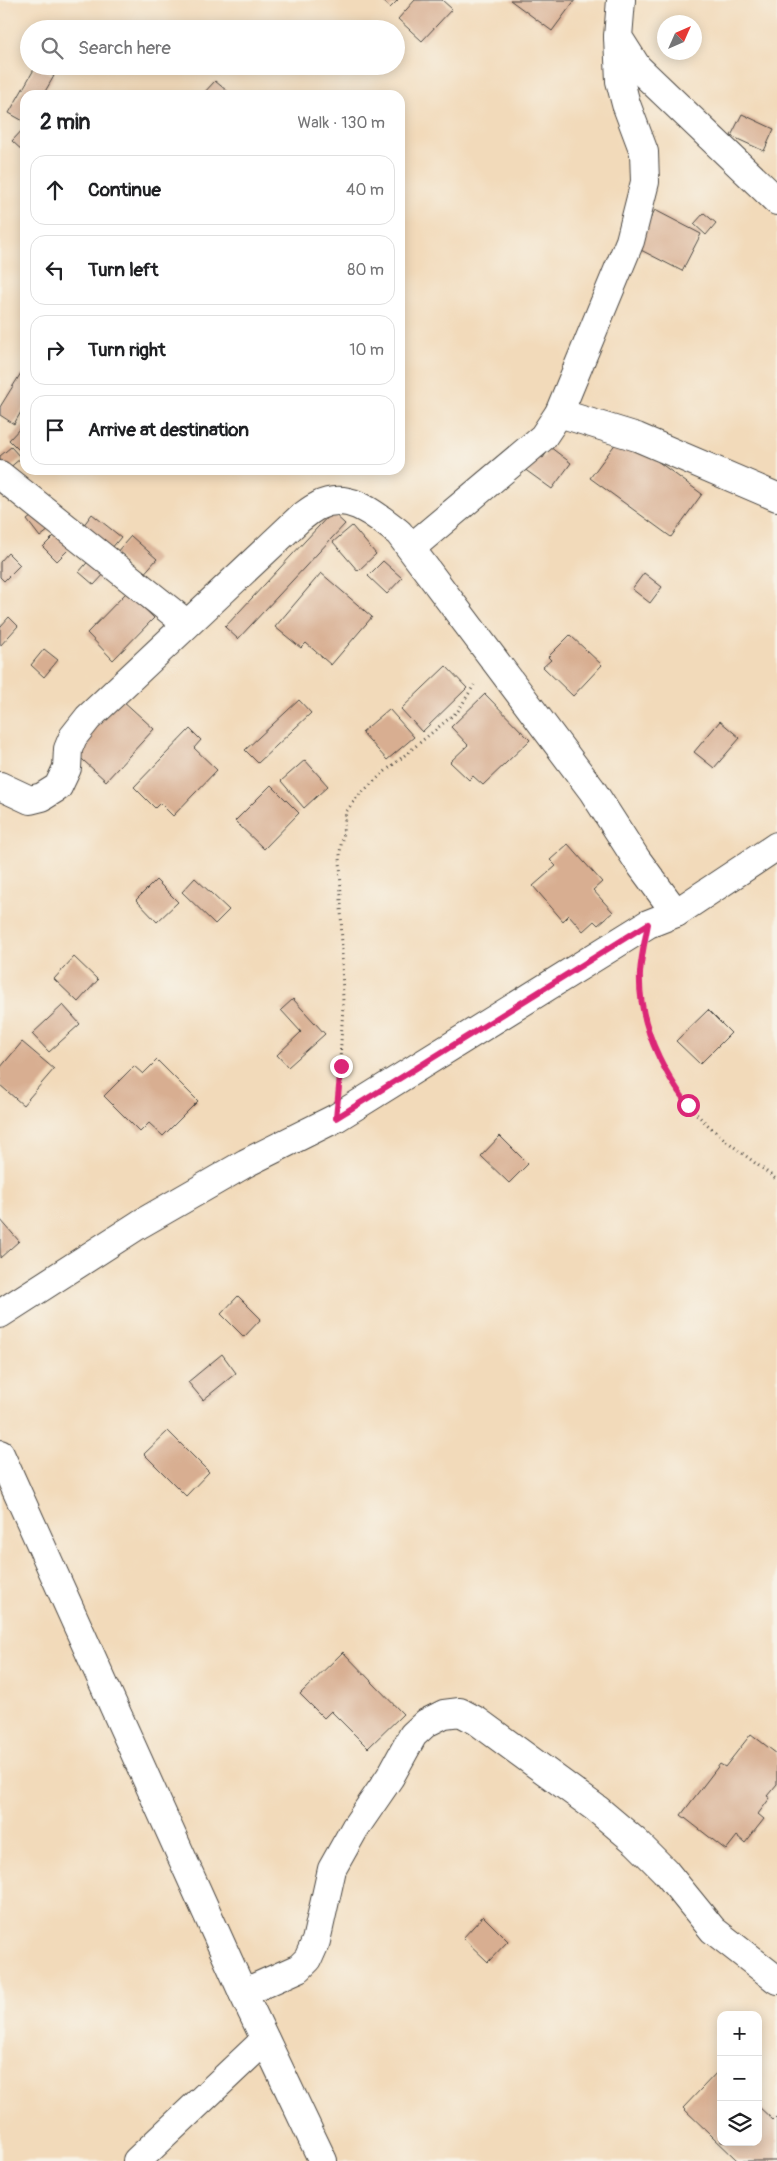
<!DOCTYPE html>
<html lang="en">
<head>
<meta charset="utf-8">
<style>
  :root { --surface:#fff; --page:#f2f2f2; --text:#202124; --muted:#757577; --line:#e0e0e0 }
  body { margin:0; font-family:Pangolin,sans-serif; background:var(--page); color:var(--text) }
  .controls { position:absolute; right:15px; bottom:15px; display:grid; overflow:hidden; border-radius:10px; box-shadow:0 2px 12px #0003 }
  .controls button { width:45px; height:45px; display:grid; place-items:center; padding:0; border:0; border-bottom:1px solid var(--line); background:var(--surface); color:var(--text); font:25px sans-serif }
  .compass { position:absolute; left:657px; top:15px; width:45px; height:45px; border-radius:50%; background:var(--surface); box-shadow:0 2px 12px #0003; rotate:45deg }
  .stop { position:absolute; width:15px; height:15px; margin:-11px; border:4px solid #db2777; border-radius:50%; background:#fff }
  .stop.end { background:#db2777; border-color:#fff; box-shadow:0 1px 5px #0008 }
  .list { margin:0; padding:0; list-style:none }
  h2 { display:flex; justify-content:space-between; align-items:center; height:65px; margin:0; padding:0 20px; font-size:21px }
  h2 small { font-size:16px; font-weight:400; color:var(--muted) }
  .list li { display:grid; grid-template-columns:32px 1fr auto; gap:15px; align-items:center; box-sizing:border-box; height:70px; margin:0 10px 10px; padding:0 10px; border:1px solid var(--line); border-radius:15px }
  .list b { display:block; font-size:19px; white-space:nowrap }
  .list em { font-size:16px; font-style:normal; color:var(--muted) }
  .icon { flex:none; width:28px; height:28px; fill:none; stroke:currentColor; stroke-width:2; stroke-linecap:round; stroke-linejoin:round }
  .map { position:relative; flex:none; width:777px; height:2161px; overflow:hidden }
  .search { position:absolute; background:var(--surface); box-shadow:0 2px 12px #0003; left:20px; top:20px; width:385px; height:55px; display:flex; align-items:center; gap:12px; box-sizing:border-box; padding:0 18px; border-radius:28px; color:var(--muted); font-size:19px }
  .panel { position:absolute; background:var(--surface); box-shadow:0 2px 12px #0003; left:20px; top:90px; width:385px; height:385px; border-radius:15px }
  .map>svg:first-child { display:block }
</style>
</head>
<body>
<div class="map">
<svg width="777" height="2161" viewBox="0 0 777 2161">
  <rect width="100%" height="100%" fill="#f7f3e8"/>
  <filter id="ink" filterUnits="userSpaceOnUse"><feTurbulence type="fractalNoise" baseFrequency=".02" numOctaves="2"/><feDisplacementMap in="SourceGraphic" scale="10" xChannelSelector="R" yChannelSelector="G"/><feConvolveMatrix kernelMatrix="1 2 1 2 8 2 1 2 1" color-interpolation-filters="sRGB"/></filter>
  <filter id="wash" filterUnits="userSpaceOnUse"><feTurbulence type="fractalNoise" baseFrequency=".0096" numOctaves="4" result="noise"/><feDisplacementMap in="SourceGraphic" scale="20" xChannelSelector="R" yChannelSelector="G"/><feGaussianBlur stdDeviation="1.12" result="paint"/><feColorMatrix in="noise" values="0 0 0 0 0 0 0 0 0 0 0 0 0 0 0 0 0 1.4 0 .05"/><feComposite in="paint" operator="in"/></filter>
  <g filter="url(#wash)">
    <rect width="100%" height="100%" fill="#f2daba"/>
    <g id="blocks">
      <g fill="#d8ae91">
        <path d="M383 0H398L390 8Z"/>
        <path d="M415 0H442L452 9 422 41 398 19Z"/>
        <path d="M510 0H575L552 31Z"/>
        <path d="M36 66 54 76 43 95H25V122L9 113Z"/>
        <path d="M215 81 232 95H202Z"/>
        <path d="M742 114 774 129 764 151 731 136Z"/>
        <path d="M25 127V153L12 141Z"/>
        <path d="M655 210 701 234 682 271 635 247Z"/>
        <path d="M704 213 716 223 706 235 694 224Z"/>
        <path d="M21 373 25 376V405L14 424 0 415V407Z"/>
        <path d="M22 426 25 429V456L9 440Z"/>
        <path d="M622 435 702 494 671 537 590 478Z"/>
        <path d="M11 447 21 458 7 470 0 462V456Z"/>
        <path d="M550 447 571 463 552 489 520 466 531 450 543 458Z"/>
        <path d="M332 512 345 524 238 639 225 627Z"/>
        <path d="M36 513 49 530 40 537 27 520Z"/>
        <path d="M92 514 121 537 111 549 83 526Z"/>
        <path d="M352 526 376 554 358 571 333 542Z"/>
        <path d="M57 533 70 548 57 561 43 547Z"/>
        <path d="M131 536 157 559 141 577 115 554Z"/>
        <path d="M8 553 20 565 4 581 0 577V562Z"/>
        <path d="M91 558 107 571 94 585 79 572Z"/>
        <path d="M383 561 402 578 387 594 368 576Z"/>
        <path d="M321 573 372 617 331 665 306 643 301 648 275 627Z"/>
        <path d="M644 573 662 587 650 603 632 589Z"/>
        <path d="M127 592 154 618 113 660 87 633Z"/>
        <path d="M9 617 18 626 0 646V627Z"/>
        <path d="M570 635 602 665 573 696 543 667 551 660 548 657Z"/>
        <path d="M44 649 58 660 44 677 31 665Z"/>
        <path d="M446 666 467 688 422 732 401 709Z"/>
        <path d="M485 694 530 740 483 785 473 776 469 780 450 762 468 745 451 727Z"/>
        <path d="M121 699 154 729 106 781 73 751Z"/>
        <path d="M299 700 311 713 258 763 245 750Z"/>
        <path d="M389 709 414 737 387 760 362 732Z"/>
        <path d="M720 721 740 738 714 768 694 752Z"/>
        <path d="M190 729 201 740 194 748 217 770 173 816 160 803 155 808 134 787Z"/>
        <path d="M305 760 328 786 304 808 281 781Z"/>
        <path d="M271 785 299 813 264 849 235 821Z"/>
        <path d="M568 844 602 882 593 890 613 912 598 925 594 921 583 931 569 915 563 921 533 886 556 866 550 860Z"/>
        <path d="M195 878 229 910 215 924 182 892Z"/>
        <path d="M156 880 178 902 157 922 136 900Z"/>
        <path d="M74 957 98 980 78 1002 54 979Z"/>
        <path d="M293 999 325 1034 288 1067 277 1055 301 1032 281 1010Z"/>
        <path d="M63 1005 80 1024 49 1052 32 1034Z"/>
        <path d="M708 1010 731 1033 700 1064 676 1041Z"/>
        <path d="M22 1042 54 1069 23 1105 0 1085V1068Z"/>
        <path d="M157 1060 198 1101 163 1136 149 1123 140 1132 104 1096 134 1066 143 1074Z"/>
        <path d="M500 1136 528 1164 509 1183 481 1156Z"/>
        <path d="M0 1219 19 1241 0 1258Z"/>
        <path d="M238 1296 261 1319 244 1337 221 1314Z"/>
        <path d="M222 1354 236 1373 203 1400 188 1382Z"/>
        <path d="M168 1431 209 1472 186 1496 144 1454Z"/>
        <path d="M343 1652 403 1714 368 1748 331 1711 324 1718 300 1694Z"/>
        <path d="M751 1734 777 1754V1784L767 1796 770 1798 758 1814 764 1819 745 1843 737 1836 726 1850 681 1815 720 1764 725 1767Z"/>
        <path d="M483 1916 508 1941 488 1962 463 1938Z"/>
        <path d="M720 2069 721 2142H758V2106L773 2120 777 2116V2161H738L683 2108Z"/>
      </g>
    </g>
  </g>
  <g filter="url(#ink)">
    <use href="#blocks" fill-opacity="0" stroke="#494540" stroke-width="1"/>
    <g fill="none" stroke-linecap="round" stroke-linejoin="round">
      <g stroke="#494540" stroke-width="30">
        <g id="minor">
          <path d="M621 0 618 37 637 67 777 201"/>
          <path d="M559 413 637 437 777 497"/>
          <path d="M0 475 187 624"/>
          <path d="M411 548 543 437 559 413 630 241 645 182 644 152 626 104 620 81 618 37"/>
          <path d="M0 786 30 800 42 797 58 787 67 768 68 749 73 737 88 718 299 519C305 515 311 509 318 506 348 490 376 515 399 533L592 790 637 860 676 913"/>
          <path d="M0 1314 140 1224 246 1163 336 1118 648 924 676 913 777 846"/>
          <path d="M0 1454 243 1993 323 2161"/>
          <path d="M243 1993 299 1968 308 1959 316 1941 332 1869 355 1828 390 1777 413 1735 426 1723 444 1714 460 1712 477 1721 597 1809 636 1842 665 1871 713 1930 777 1980"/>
          <path d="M137 2161 265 2040"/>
        </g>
      </g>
      <g stroke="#494540" stroke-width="3" stroke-dasharray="1 4" stroke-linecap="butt">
        <path d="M641 964C634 1008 659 1072 689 1106 714 1134 747 1156 777 1180"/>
        <path d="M339 1080 343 1005 340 852 346 812 357 797 382 774 458 711 474 685"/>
      </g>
      <use href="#minor" stroke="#fff" stroke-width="28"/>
    </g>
  </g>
  <g fill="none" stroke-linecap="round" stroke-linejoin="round" filter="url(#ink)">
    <path stroke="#db2777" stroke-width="6" d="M341 1066 336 1118 648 924C645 940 641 957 640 973 638 1021 661 1068 688 1105"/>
  </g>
</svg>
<div class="controls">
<button>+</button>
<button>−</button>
<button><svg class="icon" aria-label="layers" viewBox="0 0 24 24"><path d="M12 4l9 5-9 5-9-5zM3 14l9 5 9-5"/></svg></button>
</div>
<svg class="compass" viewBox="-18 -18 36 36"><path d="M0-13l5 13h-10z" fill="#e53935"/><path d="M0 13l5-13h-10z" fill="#757577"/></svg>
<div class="stop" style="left:688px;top:1105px"></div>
<div class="stop end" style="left:341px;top:1066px"></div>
<div class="search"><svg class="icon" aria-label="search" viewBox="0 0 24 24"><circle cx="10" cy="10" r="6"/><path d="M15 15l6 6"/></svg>Search here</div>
<section class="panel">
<h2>2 min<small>Walk · 130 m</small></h2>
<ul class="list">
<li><svg class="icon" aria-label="ahead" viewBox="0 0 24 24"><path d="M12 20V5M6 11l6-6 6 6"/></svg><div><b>Continue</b></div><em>40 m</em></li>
<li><svg class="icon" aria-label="left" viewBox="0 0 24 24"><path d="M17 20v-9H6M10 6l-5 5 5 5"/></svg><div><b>Turn left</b></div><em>80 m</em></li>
<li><svg class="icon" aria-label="right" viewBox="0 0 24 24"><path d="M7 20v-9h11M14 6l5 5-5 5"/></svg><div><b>Turn right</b></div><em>10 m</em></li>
<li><svg class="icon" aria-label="arrive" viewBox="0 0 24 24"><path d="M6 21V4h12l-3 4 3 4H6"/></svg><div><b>Arrive at destination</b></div></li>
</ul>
</section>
</div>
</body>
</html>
